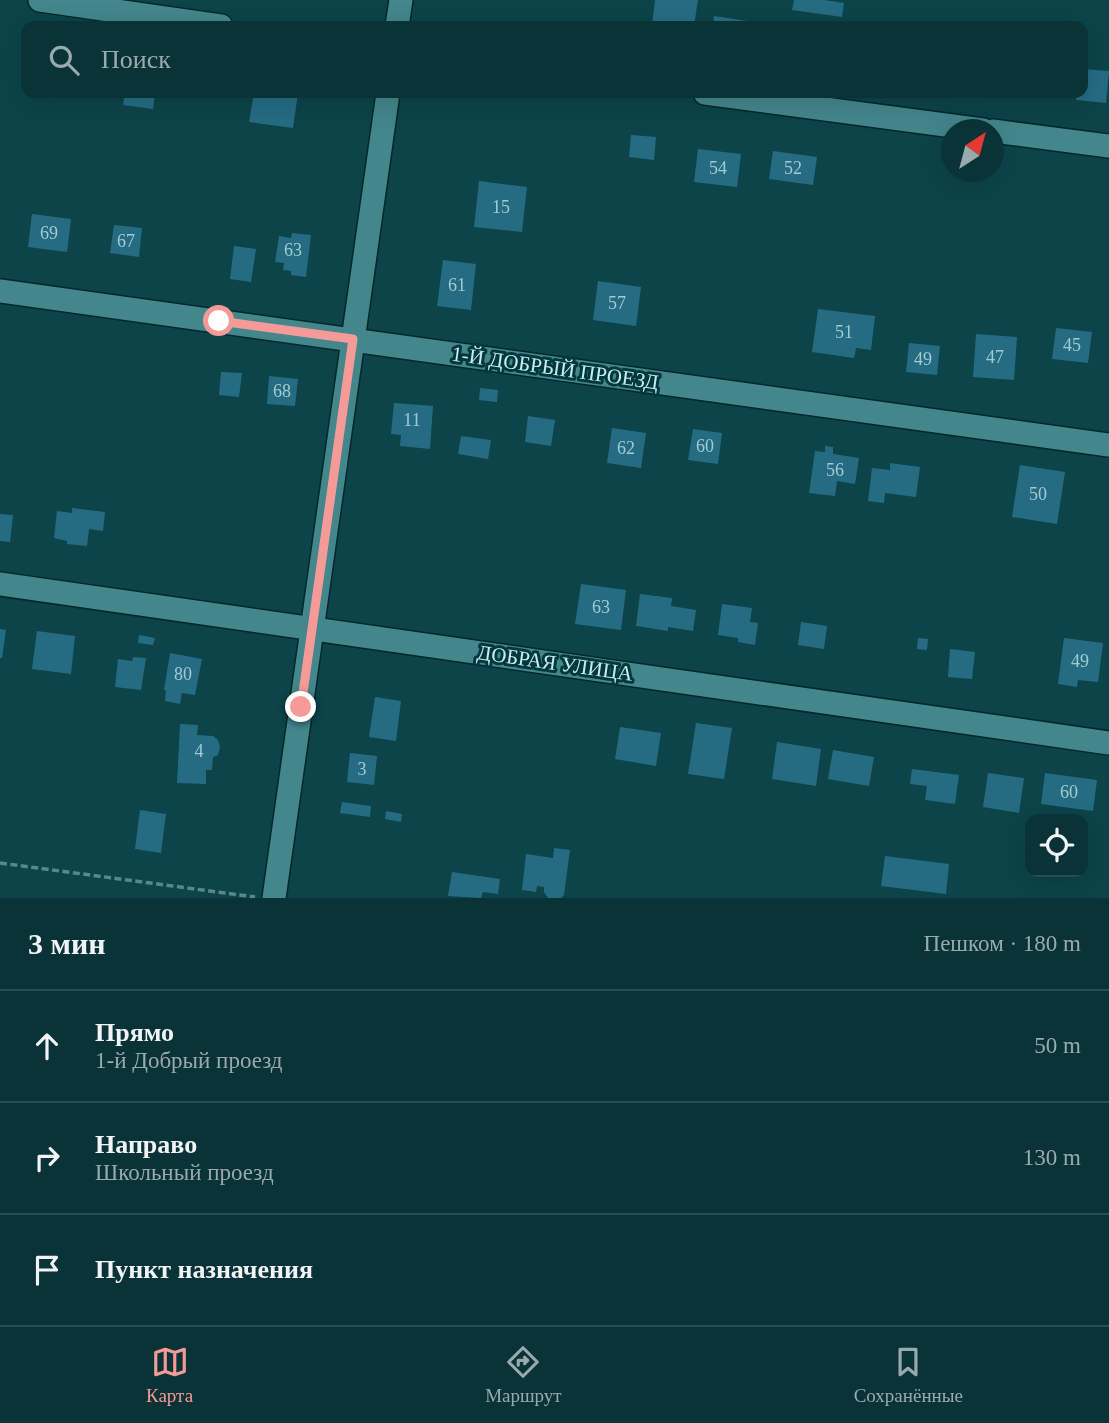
<!DOCTYPE html>
<html lang="ru">
<head>
<meta charset="utf-8">
<style>
  :root { --surface:#093337; --page:#123b3f; --text:#f1f3f6; --muted:#99aaad; --line:#294e52; --accent:#f59b97 }
  body { margin:0; font-family:Georgia,serif; background:var(--page); color:var(--text) }
  .controls { position:absolute; right:21px; bottom:21px; display:grid; overflow:hidden; border-radius:14px; box-shadow:0 7px 28px #0002 }
  .controls button { width:63px; height:63px; display:grid; place-items:center; padding:0; border:0; border-bottom:2px solid var(--line); background:var(--surface); color:var(--text); font:35px sans-serif }
  .compass { position:absolute; left:941px; top:119px; width:63px; height:63px; border-radius:50%; background:var(--surface); box-shadow:0 7px 28px #0002; rotate:36deg }
  .stop { position:absolute; width:21px; height:21px; margin:-16px; border:5px solid #f59b97; border-radius:50%; background:#fff }
  .stop.end { background:#f59b97; border-color:#fff; box-shadow:0 2px 7px #0008 }
  .list { margin:0; padding:0; list-style:none }
  h2 { display:flex; justify-content:space-between; align-items:center; height:91px; margin:0; padding:0 28px; font-size:30px }
  h2 small { font-size:23px; font-weight:400; color:var(--muted) }
  .list li { display:grid; grid-template-columns:46px 1fr auto; gap:21px; align-items:center; box-sizing:border-box; height:112px; padding:0 28px; border-top:2px solid var(--line) }
  .list b { display:block; font-size:26px; white-space:nowrap }
  .list p { margin:0; font-size:23px; white-space:nowrap; color:var(--muted) }
  .list em { font-size:23px; font-style:normal; color:var(--muted) }
  .icon { flex:none; width:38px; height:38px; fill:none; stroke:currentColor; stroke-width:2; stroke-linecap:round; stroke-linejoin:round }
  .map { position:relative; flex:none; width:1109px; height:898px; overflow:hidden }
  .search { position:absolute; background:var(--surface); box-shadow:0 7px 28px #0002; left:21px; right:21px; top:21px; height:77px; display:flex; align-items:center; gap:18px; box-sizing:border-box; padding:0 24px; border-radius:14px; color:var(--muted); font-size:26px }
  .sheet { height:427px; background:var(--surface) }
  nav { display:flex; justify-content:space-around; align-items:center; box-sizing:border-box; height:98px; border-top:2px solid var(--line); background:var(--surface); font-size:19px; color:var(--muted) }
  nav a { display:grid; justify-items:center; gap:4px }
  nav .on { color:var(--accent) }
  .map>svg:first-child { display:block }
</style>
</head>
<body>
<div class="map">
<svg width="1109" height="898" viewBox="0 0 1109 898">
  <rect width="100%" height="100%" fill="#0c4449"/>
  <g fill="#256c83">
    <path d="M655 0H698L694 26 652 25Z"/>
    <path d="M794 0H824L844 3 842 17 792 10Z"/>
    <path d="M714 16 754 22V26H713Z"/>
    <path d="M1083 69 1109 71 1106 103 1076 100 1077 93H1083Z"/>
    <path d="M125 93H155L153 109 123 105Z"/>
    <path d="M254 93H298L293 128 249 122Z"/>
    <path d="M631 135 656 137 654 160 629 157Z"/>
    <path d="M698 149 741 154 737 187 694 182Z"/>
    <path d="M773 151 817 157 813 185 769 179Z"/>
    <path d="M479 181 527 187 522 232 474 227Z"/>
    <path d="M32 214 71 219 67 252 28 247Z"/>
    <path d="M114 225 142 228 139 257 110 253Z"/>
    <path d="M292 233 311 235 306 277 291 275V271L283 270 284 263 275 262 279 236 291 238Z"/>
    <path d="M234 246 256 249 251 282 230 279Z"/>
    <path d="M443 260 476 264 471 310 437 306Z"/>
    <path d="M598 281 641 287 636 326 593 320Z"/>
    <path d="M818 309 875 316 871 350 856 348 854 358 812 352Z"/>
    <path d="M1056 328 1092 332 1088 363 1052 359Z"/>
    <path d="M976 334 1017 337 1014 380 973 377Z"/>
    <path d="M909 343 940 346 937 375 906 372Z"/>
    <path d="M221 372 242 373 239 397 219 395Z"/>
    <path d="M269 376 298 379 295 406 267 404Z"/>
    <path d="M480 388 498 390 497 402 479 400Z"/>
    <path d="M394 403 433 406 430 449 400 446 401 435 391 434Z"/>
    <path d="M528 416 555 420 551 446 525 442Z"/>
    <path d="M612 428 646 433 641 468 607 463Z"/>
    <path d="M693 429 722 433 718 464 688 460Z"/>
    <path d="M461 436 491 440 488 459 458 454Z"/>
    <path d="M825 446 833 447V454L859 458 855 484 837 481 835 496 809 493 815 451 825 452Z"/>
    <path d="M890 463 920 467 916 497 885 493 884 503 868 501 872 468 890 470Z"/>
    <path d="M1020 465 1065 472 1057 524 1012 517Z"/>
    <path d="M72 508 105 512 103 531 89 529 87 546 67 544V541L54 538 57 511 72 513Z"/>
    <path d="M0 514 13 515 10 542 0 541Z"/>
    <path d="M581 584 626 590 621 630 575 624Z"/>
    <path d="M640 594 672 598 671 606 696 610 693 631 668 627V631L636 626Z"/>
    <path d="M722 604 752 608 750 622 758 623 755 645 738 642V638L718 635Z"/>
    <path d="M801 622 827 626 824 649 798 645Z"/>
    <path d="M0 629 6 630 2 658H0Z"/>
    <path d="M37 631 75 636 71 674 32 669Z"/>
    <path d="M139 635 155 638 153 645 138 643Z"/>
    <path d="M918 638 928 639 927 650 917 649Z"/>
    <path d="M1064 638 1103 643 1098 682 1078 680 1077 687 1058 684Z"/>
    <path d="M950 649 975 652 972 679 948 677Z"/>
    <path d="M170 653 202 659 195 695 182 693 180 704 165 701 166 690H164Z"/>
    <path d="M133 657 146 658 141 690 115 687 118 659 132 661Z"/>
    <path d="M375 697 401 701 396 741 369 737Z"/>
    <path d="M696 723 732 728 724 779 688 774Z"/>
    <path d="M180 724 198 725 197 735 213 736 218 740 220 747 218 755 213 757 212 770H206V784L177 783Z"/>
    <path d="M620 727 661 733 656 766 615 759Z"/>
    <path d="M777 742 821 749 816 786 772 779Z"/>
    <path d="M833 750 874 757 869 786 828 779Z"/>
    <path d="M350 753 377 756 374 785 347 782Z"/>
    <path d="M912 769 959 775 955 804 925 800 927 786 910 784Z"/>
    <path d="M988 773 1024 778 1019 813 983 807Z"/>
    <path d="M1045 773 1097 780 1093 811 1041 804Z"/>
    <path d="M342 802 371 806 370 817 340 813Z"/>
    <path d="M140 810 166 814 161 853 135 849Z"/>
    <path d="M386 811 402 814 401 822 385 819Z"/>
    <path d="M554 848 570 850 564 895 561 898H548L544 892V887L537 886 536 892 522 890 526 854 553 858Z"/>
    <path d="M885 856 949 864 946 894 881 886Z"/>
    <path d="M452 872 500 879 498 894 483 892 481 898 448 896Z"/>
  </g>
  <g fill="none" stroke-linecap="round" stroke-linejoin="round">
    <g stroke="#03292c" stroke-width="26">
      <g id="street">
        <path d="M40 0 221 26"/>
        <path d="M397 26 401 0"/>
        <path d="M705 93 983 130"/>
        <path d="M993 131 1109 146"/>
        <path d="M0 291 1109 445"/>
        <path d="M0 584 1109 743"/>
        <path d="M274 898 388 93"/>
      </g>
    </g>
    <path stroke="#59878b" stroke-width="3.5" stroke-dasharray="7 3.5" stroke-linecap="butt" d="M0 863 255 897"/>
    <use href="#street" stroke="#43868c" stroke-width="23"/>
  </g>
  <g fill="none" stroke-linecap="round" stroke-linejoin="round">
    <path stroke="#f59b97" stroke-width="9" d="M219 321 353 339 301 707"/>
  </g>
  <g text-anchor="middle" stroke-width="6" stroke-linejoin="round" paint-order="stroke">
    <g font-size="18" fill="#a1cad2">
      <text x="718" y="174">54</text>
      <text x="793" y="174">52</text>
      <text x="501" y="213">15</text>
      <text x="49" y="239">69</text>
      <text x="126" y="247">67</text>
      <text x="293" y="256">63</text>
      <text x="457" y="291">61</text>
      <text x="617" y="309">57</text>
      <text x="844" y="338">51</text>
      <text x="1072" y="351">45</text>
      <text x="995" y="363">47</text>
      <text x="923" y="365">49</text>
      <text x="282" y="397">68</text>
      <text x="412" y="426">11</text>
      <text x="705" y="452">60</text>
      <text x="626" y="454">62</text>
      <text x="835" y="476">56</text>
      <text x="1038" y="500">50</text>
      <text x="601" y="613">63</text>
      <text x="1080" y="667">49</text>
      <text x="183" y="680">80</text>
      <text x="199" y="757">4</text>
      <text x="362" y="775">3</text>
      <text x="1069" y="798">60</text>
    </g>
    <g font-size="21" fill="#caeaed" stroke="#003a3e">
      <text transform="translate(555 368) rotate(8)" y="7">1-Й ДОБРЫЙ ПРОЕЗД</text>
      <text transform="translate(555 663) rotate(8)" y="7">ДОБРАЯ УЛИЦА</text>
    </g>
  </g>
</svg>
<div class="controls">
<button><svg class="icon" aria-label="locate" viewBox="0 0 24 24"><circle cx="12" cy="12" r="6"/><path d="M12 2v4M12 18v4M2 12h4M18 12h4"/></svg></button>
</div>
<svg class="compass" viewBox="-18 -18 36 36"><path d="M0-13l5 13h-10z" fill="#e53935"/><path d="M0 13l5-13h-10z" fill="#99aaad"/></svg>
<div class="stop" style="left:219px;top:321px"></div>
<div class="stop end" style="left:301px;top:707px"></div>
<div class="search"><svg class="icon" aria-label="search" viewBox="0 0 24 24"><circle cx="10" cy="10" r="6"/><path d="M15 15l6 6"/></svg>Поиск</div>
</div>
<section class="sheet">
<h2>3 мин<small>Пешком · 180 m</small></h2>
<ul class="list">
<li><svg class="icon" aria-label="ahead" viewBox="0 0 24 24"><path d="M12 20V5M6 11l6-6 6 6"/></svg><div><b>Прямо</b><p>1-й Добрый проезд</p></div><em>50 m</em></li>
<li><svg class="icon" aria-label="right" viewBox="0 0 24 24"><path d="M7 20v-9h11M14 6l5 5-5 5"/></svg><div><b>Направо</b><p>Школьный проезд</p></div><em>130 m</em></li>
<li><svg class="icon" aria-label="arrive" viewBox="0 0 24 24"><path d="M6 21V4h12l-3 4 3 4H6"/></svg><div><b>Пункт назначения</b></div></li>
</ul>
</section>
<nav>
<a class="on"><svg class="icon" aria-label="map" viewBox="0 0 24 24"><path d="M3 6l6-2 6 2 6-2v14l-6 2-6-2-6 2zM9 4v14M15 6v14"/></svg>Карта</a>
<a><svg class="icon" aria-label="directions" viewBox="0 0 24 24"><path d="M12 3l9 9-9 9-9-9zM9 14v-3h6M13 9l2 2-2 2"/></svg>Маршрут</a>
<a><svg class="icon" aria-label="saved" viewBox="0 0 24 24"><path d="M7 4h10v16l-5-4-5 4z"/></svg>Сохранённые</a>
</nav>
</body>
</html>
